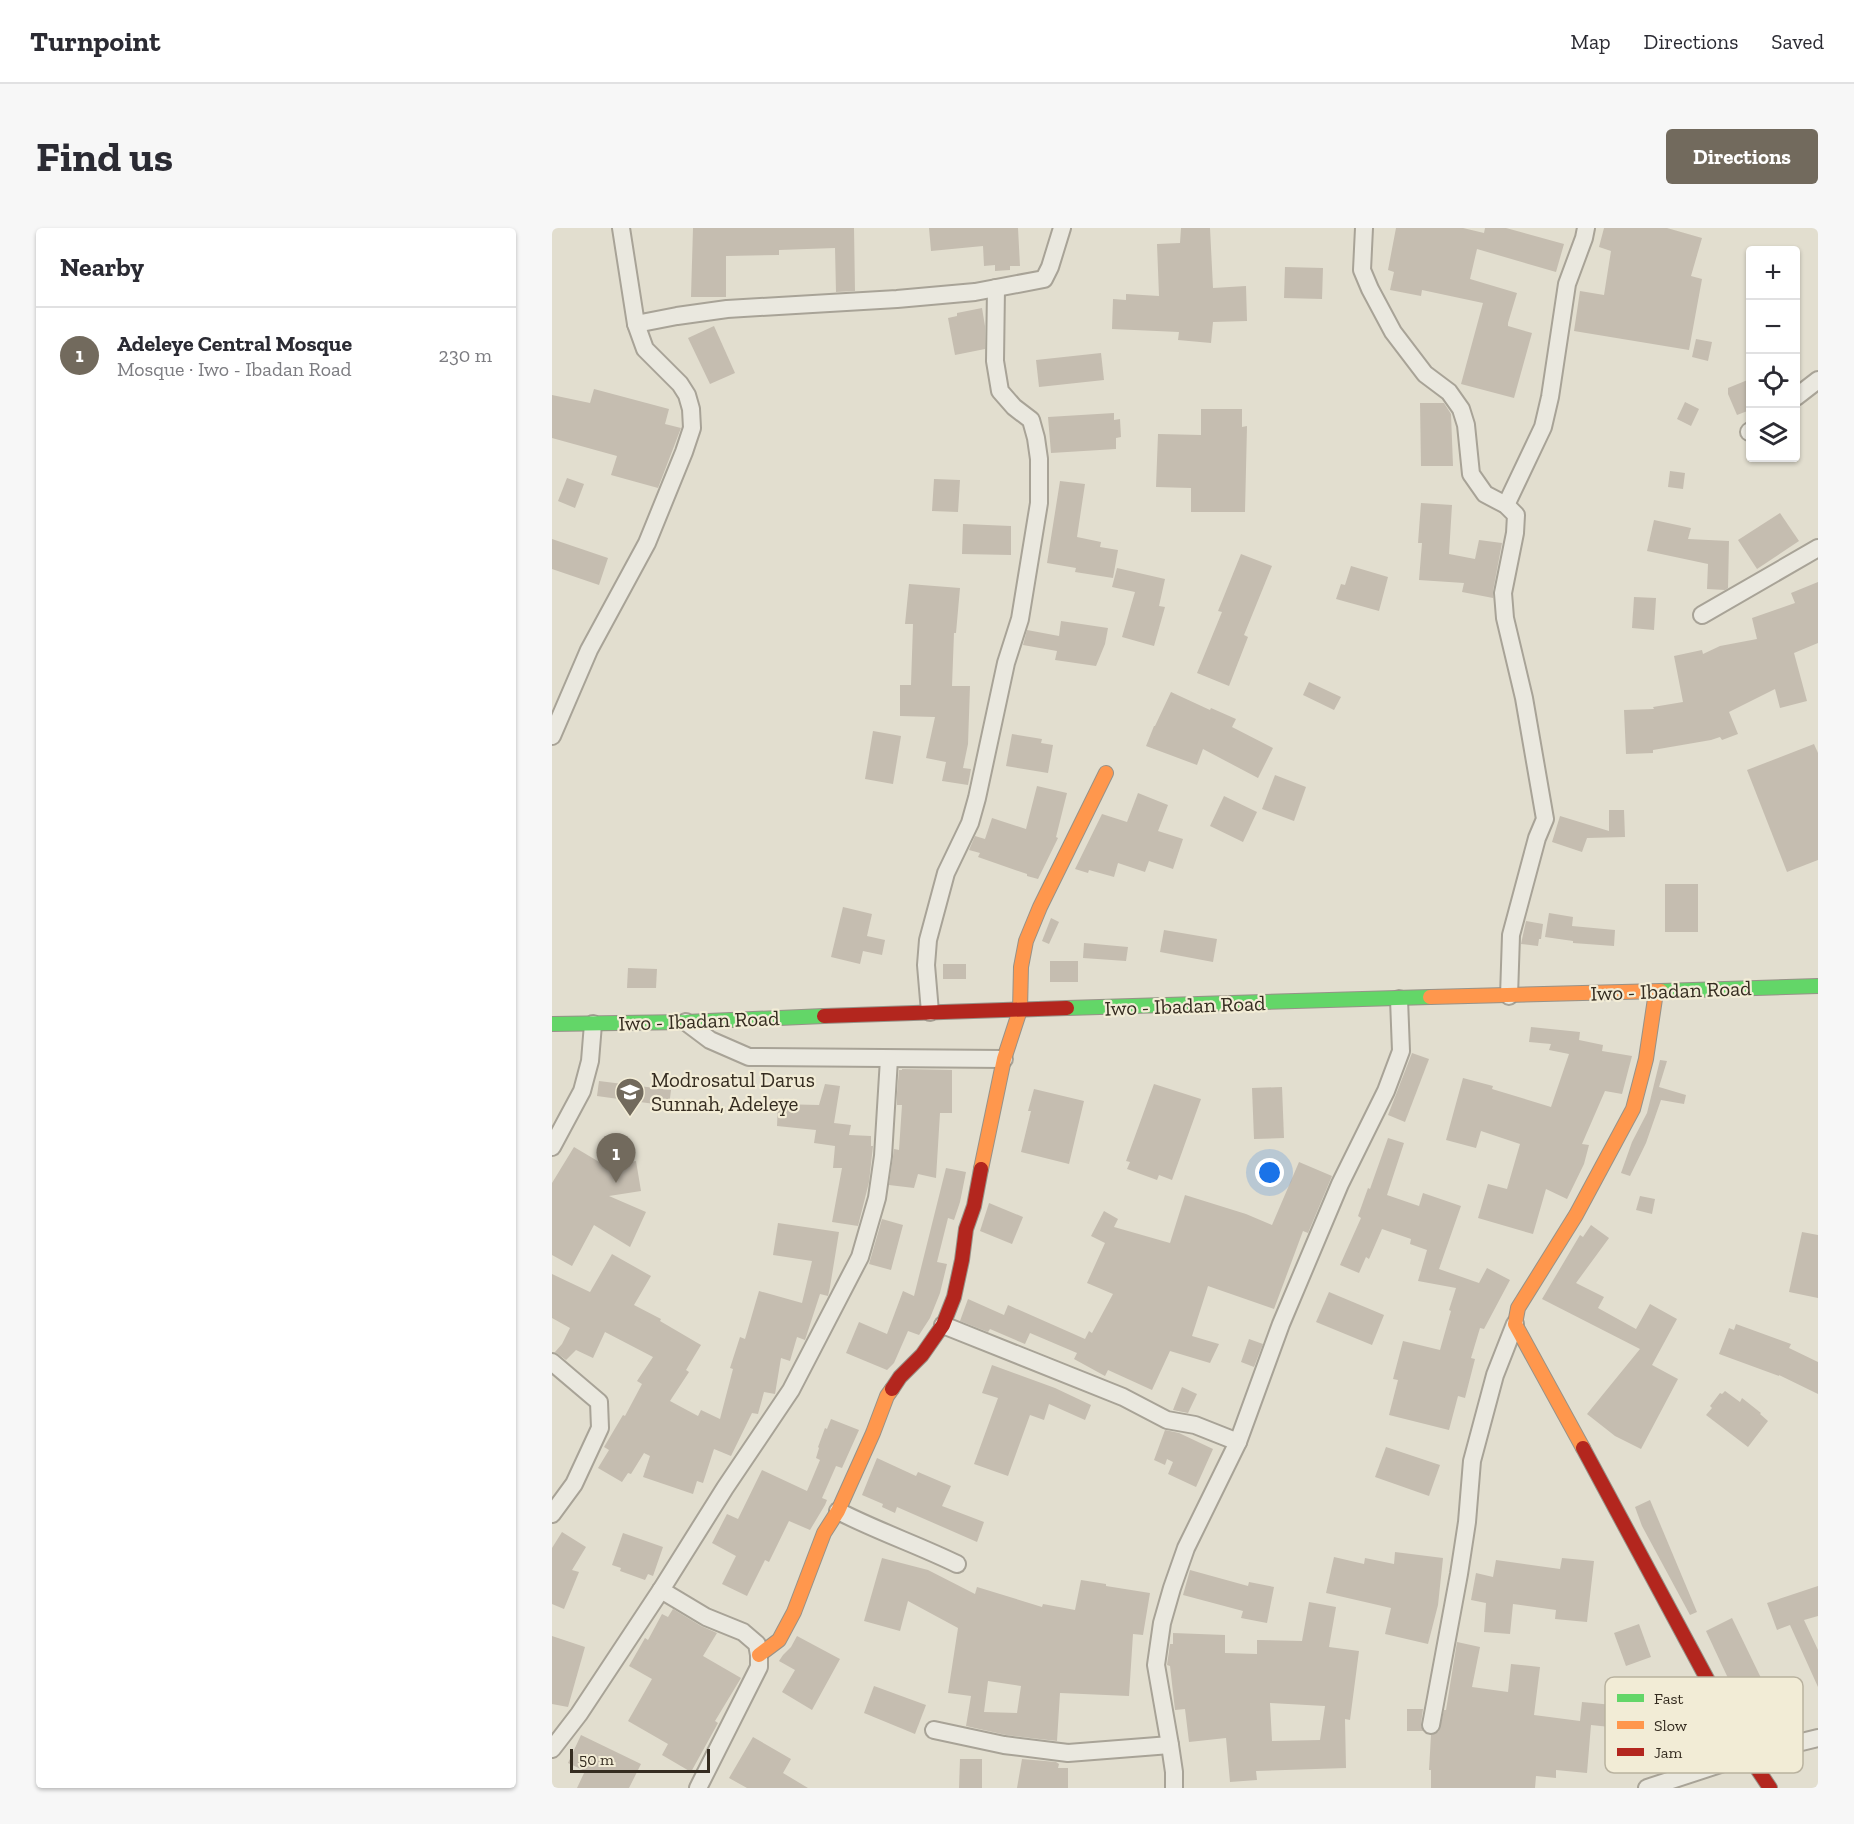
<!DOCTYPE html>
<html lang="en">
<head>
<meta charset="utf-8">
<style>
  :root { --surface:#fff; --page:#f7f7f7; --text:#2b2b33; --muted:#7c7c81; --line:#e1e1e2; --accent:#726a5d }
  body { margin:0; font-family:"Zilla Slab",serif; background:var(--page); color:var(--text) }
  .controls { position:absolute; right:18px; top:18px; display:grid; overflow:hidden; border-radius:6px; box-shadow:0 2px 4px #0004 }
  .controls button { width:54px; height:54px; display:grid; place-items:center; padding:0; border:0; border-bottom:2px solid var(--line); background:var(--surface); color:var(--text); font:30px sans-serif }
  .scale { position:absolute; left:18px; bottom:15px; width:140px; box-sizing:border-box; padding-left:6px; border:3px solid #352c20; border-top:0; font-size:16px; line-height:21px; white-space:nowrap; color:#352c20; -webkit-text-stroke:4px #f2ecd6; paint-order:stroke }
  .you { position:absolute; left:718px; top:945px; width:21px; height:21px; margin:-15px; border:4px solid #fff; border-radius:50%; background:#1a73e8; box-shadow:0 0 0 9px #1a73e833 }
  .badge { display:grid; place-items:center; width:39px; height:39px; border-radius:50%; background:var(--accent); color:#fff; font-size:20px; font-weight:700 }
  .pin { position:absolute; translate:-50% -50px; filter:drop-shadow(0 2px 3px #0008) }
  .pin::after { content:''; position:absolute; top:32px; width:21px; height:18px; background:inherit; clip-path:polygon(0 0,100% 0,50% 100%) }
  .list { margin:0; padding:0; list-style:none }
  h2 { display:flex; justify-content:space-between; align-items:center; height:78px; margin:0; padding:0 24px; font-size:26px }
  h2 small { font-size:20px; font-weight:400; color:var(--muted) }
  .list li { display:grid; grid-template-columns:39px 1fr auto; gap:18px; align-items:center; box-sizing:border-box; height:96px; padding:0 24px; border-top:2px solid var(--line) }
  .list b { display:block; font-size:22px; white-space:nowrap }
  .list p { margin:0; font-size:20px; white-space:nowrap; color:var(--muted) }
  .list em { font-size:20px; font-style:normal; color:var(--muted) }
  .icon { flex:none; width:33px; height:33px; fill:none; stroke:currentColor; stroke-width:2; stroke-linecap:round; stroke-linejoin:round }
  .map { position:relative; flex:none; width:1266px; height:1560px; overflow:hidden; border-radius:6px }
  header { display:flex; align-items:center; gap:36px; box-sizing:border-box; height:84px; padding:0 30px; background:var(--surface); border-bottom:2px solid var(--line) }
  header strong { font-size:28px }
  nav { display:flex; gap:33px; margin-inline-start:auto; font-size:21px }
  .intro { display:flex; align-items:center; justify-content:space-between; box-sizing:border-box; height:144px; padding:0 36px }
  h1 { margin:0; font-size:42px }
  .button { padding:15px 27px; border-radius:6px; background:var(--accent); color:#fff; font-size:21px; font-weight:700 }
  main { display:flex; gap:36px; padding:0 36px }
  aside { flex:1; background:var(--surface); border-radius:6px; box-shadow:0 2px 4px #0004 }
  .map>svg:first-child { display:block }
</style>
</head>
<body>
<header>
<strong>Turnpoint</strong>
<nav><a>Map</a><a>Directions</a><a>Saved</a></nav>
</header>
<div class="intro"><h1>Find us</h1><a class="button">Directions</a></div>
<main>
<aside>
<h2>Nearby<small></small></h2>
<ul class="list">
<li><span class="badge">1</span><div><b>Adeleye Central Mosque</b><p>Mosque · Iwo - Ibadan Road</p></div><em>230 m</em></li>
</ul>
</aside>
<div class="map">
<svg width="1266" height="1560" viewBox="0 0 1266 1560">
  <rect width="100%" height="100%" fill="#e2decf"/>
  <g fill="#c5bdb0" fill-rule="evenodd">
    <path d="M141 0H302L303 63 284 64 283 20 227 22V27L174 28V69H139Z"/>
    <path d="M377 0H466L468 38H458V42L443 43V37L432 38 431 18 379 23Z"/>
    <path d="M629 0H658L661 60 694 58 695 93 661 94 659 115 626 112 627 104 560 101 561 71 574 72V66L607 68 605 16 628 15Z"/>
    <path d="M844 0H911L932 5 933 0H954L1012 16 1004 44 925 21 918 51 965 65 956 95V98L980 105 962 170 909 156 931 75 870 62 869 68 838 62 842 44 836 42Z"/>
    <path d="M1052 0H1115L1150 10 1139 48 1150 51 1137 122 1022 103 1028 63 1052 67 1059 23 1047 19Z"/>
    <path d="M733 39 771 40 770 71 732 70Z"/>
    <path d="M430 80 433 98V121L403 127 396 90 405 88V85Z"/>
    <path d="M162 98 183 145 158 156 136 110Z"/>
    <path d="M1144 111 1160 114 1156 133 1140 129Z"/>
    <path d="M549 125 552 152 487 159 484 132Z"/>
    <path d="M1198 151V182L1185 187 1176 166V160Z"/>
    <path d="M42 161 117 181 113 196 129 200 106 260 59 247 65 228 0 210V167L38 175Z"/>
    <path d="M1133 174 1147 181 1139 198 1125 191Z"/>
    <path d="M868 175H892L899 186 901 238H869Z"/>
    <path d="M649 181H690V199L695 198 693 284H639V260L604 259 606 206 649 207Z"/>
    <path d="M562 185V192L568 191 569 209 564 210V221L499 225 496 189Z"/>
    <path d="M1118 243 1133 245 1131 261 1116 259Z"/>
    <path d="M15 250 32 256 23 280 6 273Z"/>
    <path d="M382 251 408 252 406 284 380 283Z"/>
    <path d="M508 253 533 256 525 309 549 314 548 319 566 322 561 350 523 344 524 340 495 335Z"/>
    <path d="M869 275 900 277 897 326 923 331 927 312 950 315 941 363V370L910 364 912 355 867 352 870 315H866Z"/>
    <path d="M1228 285 1247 313 1205 341 1186 312Z"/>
    <path d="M1102 292 1139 300 1136 311 1177 313 1176 360 1173 362 1155 361 1156 336 1095 323Z"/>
    <path d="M411 296 459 298V327L410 326Z"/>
    <path d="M0 311 56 330 47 357 0 341Z"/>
    <path d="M689 326 720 338 692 407 696 409 677 458 645 445 670 384 666 383Z"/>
    <path d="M799 338 836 349 827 383 784 371 789 356 793 357Z"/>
    <path d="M565 340 613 351 607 378 613 379 602 418 570 409 583 364 560 359Z"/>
    <path d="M1266 354V415L1242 425 1255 473 1228 480 1223 461 1177 484 1186 506 1170 512 1168 509 1159 512 1101 522V525L1074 526 1072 482 1102 481 1101 479 1131 474 1122 428 1150 422 1151 426 1168 418 1205 411 1200 390 1243 375 1239 365Z"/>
    <path d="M357 356 408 360 404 405H402L400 458H418L416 516 411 540 419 541 416 557 390 553 394 534 374 530 383 489 348 488V457H359L361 396H353Z"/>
    <path d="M1082 369 1104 370 1102 402 1080 400Z"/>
    <path d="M509 393 556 400 553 416 544 438 503 432 505 423 471 417 475 402 507 408Z"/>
    <path d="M757 454 789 469 782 482 751 467Z"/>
    <path d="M619 464 658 482 659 480 684 491 680 499 721 520 706 550 651 521 645 537 594 518 602 498H603Z"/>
    <path d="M321 503 349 508 341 556 313 551Z"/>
    <path d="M460 506 490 511 489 515 501 517 496 545 454 538Z"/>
    <path d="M1262 516 1266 525V632L1235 644 1195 542Z"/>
    <path d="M723 547 754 559 742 593 710 581Z"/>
    <path d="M485 558 515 565 504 609 506 610 486 651 475 648V646L426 629 428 625 417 622 423 608 433 611 440 590 474 601Z"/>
    <path d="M586 565 616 577 606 603 631 611 621 641 597 633 593 644 566 635 562 649 537 642 536 645 523 641 550 586 575 594Z"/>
    <path d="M672 568 705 584 691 614 658 598Z"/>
    <path d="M1057 582H1072L1073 609 1035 610 1030 624 1000 614 1008 588 1057 603Z"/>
    <rect x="1113" y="656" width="33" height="48"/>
    <path d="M291 679 320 686 315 708 333 712 330 727 311 723 308 736 279 729Z"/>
    <path d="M997 685 1021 689 1020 698 1063 702 1062 718 1021 715V713L993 709Z"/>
    <path d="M499 690 507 694 497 716 490 713Z"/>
    <path d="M974 693 991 696 989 711H987L986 718 969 716Z"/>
    <path d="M612 702 665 711 661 734 608 724Z"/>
    <path d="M532 715 576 719 574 733 531 730Z"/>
    <rect x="498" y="733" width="28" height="21"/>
    <rect x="391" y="736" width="23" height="15"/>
    <path d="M76 740 105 741 104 760H75Z"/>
    <path d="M979 799 1028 804 1027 812 1051 817 1050 823 1080 828 1070 866 1053 863 1030 916 1037 917 1032 936 1015 971 994 961 981 1006 926 990 936 956 955 961 968 916 929 903 924 920 894 912 911 850 941 858 940 861 999 879 1017 826 997 822 999 816 977 814Z"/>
    <path d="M860 825 877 831 853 894 836 887Z"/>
    <path d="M1108 832 1115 833 1107 859 1134 867 1132 876 1109 872 1094 915 1078 948 1069 945 1080 914 1095 885Z"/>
    <path d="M350 841 400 842V885H388L384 950 366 946 362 960 337 957 342 921 347 922 350 877H345V865L347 842H350Z"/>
    <path d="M47 853 119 862 117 878 45 868Z"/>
    <path d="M273 856 288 858 282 895 299 897 297 907 319 908V918H321L317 954 306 998 280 994 290 940H281L283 918 262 915 264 902 225 898 226 876 267 877Z"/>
    <path d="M602 856 649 871 620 952 607 947 605 952 575 941 578 934 574 933Z"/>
    <path d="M730 859 732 910 702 911 700 860Z"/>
    <path d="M482 861 532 873 517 936 469 924 479 883H476Z"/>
    <path d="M836 910 852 915 835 967 867 978 871 965 909 978 887 1041 927 1055 935 1040 958 1052 932 1101 928 1100 919 1130 923 1131 913 1170 906 1168 897 1202 837 1187 846 1152 841 1151 851 1113 888 1122 899 1083 897 1082 904 1060 866 1053 875 1022 858 1016 859 1011 830 1001 817 1031 814 1029 807 1045 788 1037 809 990 806 988 816 960 818 961Z"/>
    <path d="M22 919 54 938 84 933 89 963 57 968 94 984 78 1019 42 997 20 1038 0 1027V955Z"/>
    <path d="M747 934 780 948 756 1005 751 1003 722 1081 656 1058 640 1108 667 1116 658 1135 618 1123 600 1162 556 1142 553 1148 522 1131 525 1125 478 1105 473 1116 438 1101 436 1104 408 1093 416 1071 452 1087 456 1077 533 1111 537 1103 540 1105 561 1066 535 1055 553 1015 539 1008 552 983 566 991 562 999 618 1015 633 967 694 986 720 997Z"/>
    <path d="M394 940 414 944 408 974 402 992 396 990 385 1034 395 1036 388 1065 378 1090 367 1107 356 1103 342 1135 335 1142 294 1125 307 1094 335 1106 351 1063 362 1068Z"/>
    <path d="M1088 968 1103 971 1100 986 1084 982Z"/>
    <path d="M437 975 471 989 460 1016 428 1003Z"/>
    <path d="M330 991 351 997 339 1042 317 1036Z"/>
    <path d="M226 995 287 1004 278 1059 276 1068 268 1066 253 1112 245 1109 238 1133 229 1130 223 1166 212 1164 206 1186 200 1185 179 1228 162 1221 151 1255 145 1253 141 1266 91 1249 98 1228 92 1225 79 1246 76 1245 70 1254 46 1240 57 1222 52 1219 71 1187 73 1188 90 1156 85 1153 101 1129 53 1104 41 1130 24 1122 14 1132 3 1124 10 1116 18 1100 0 1090V1046L38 1064 60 1026 99 1048 82 1077 109 1091 108 1093 149 1117 134 1142 137 1144 118 1173 146 1188 149 1182 168 1191 181 1141 178 1140 188 1109 193 1111 207 1063 250 1075 260 1033 221 1027Z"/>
    <path d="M1039 997 1057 1010 1024 1055 1052 1069 1046 1080 1084 1101 1098 1076 1125 1091 1100 1137 1126 1151 1089 1221 1063 1208 1035 1186 1088 1121 990 1071 1028 1007 1031 1009Z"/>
    <path d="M1250 1004 1266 1007V1070L1237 1064Z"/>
    <path d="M777 1064 832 1087 820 1117 764 1094Z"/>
    <path d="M1184 1096 1239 1116 1237 1120 1266 1134V1166L1227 1147V1148L1167 1126 1177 1100 1182 1102Z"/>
    <path d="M697 1111 711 1116 702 1139 689 1134Z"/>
    <path d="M440 1137 503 1160 539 1177 533 1192 497 1176 492 1192 478 1187 456 1248 422 1236 446 1170 430 1165Z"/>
    <path d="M630 1159 645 1166 636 1185 621 1182Z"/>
    <path d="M1173 1163 1188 1174 1190 1170 1209 1185 1208 1186 1216 1193 1196 1219 1154 1187 1160 1180 1158 1178 1168 1165 1170 1166Z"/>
    <path d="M279 1191 307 1202 290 1240 284 1238 270 1270 275 1272 273 1277 258 1302 237 1293 217 1334 213 1332 195 1368 170 1356 184 1328 160 1315 175 1286 186 1291 210 1242 255 1263 268 1232 264 1230 267 1220 266 1219 273 1200 275 1201Z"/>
    <path d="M613 1202 627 1205 661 1221 644 1259 616 1246 621 1234 615 1231 613 1237 602 1232Z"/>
    <path d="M834 1219 888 1237 877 1268 823 1249Z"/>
    <path d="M325 1230 364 1248 366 1244 399 1258 390 1278 432 1294 425 1314 345 1279 343 1285 330 1279 331 1276 310 1267Z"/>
    <path d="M1098 1272 1145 1384 1138 1387 1090 1298 1083 1279Z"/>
    <path d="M10 1304 34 1319 20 1342 27 1344 12 1381 0 1376V1320Z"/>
    <path d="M71 1305 111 1319 101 1348 96 1346 93 1352 68 1343 69 1340 60 1337Z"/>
    <path d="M843 1324 891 1330 886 1377 876 1416 833 1406 839 1380 774 1365 782 1329 812 1336 813 1330 842 1336Z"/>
    <path d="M330 1330 376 1342 423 1366 425 1359 490 1379 491 1376 523 1382 529 1352 554 1356V1358L598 1365 591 1407 581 1406 577 1468 508 1465 505 1513 454 1507 414 1498 419 1468 396 1465 406 1400 356 1373 348 1403 312 1393ZM436 1453 469 1458 465 1485 432 1484Z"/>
    <path d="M1010 1330 1042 1333 1035 1394 1003 1391 1004 1382 961 1376 958 1406 932 1404 934 1375 919 1372 924 1345 941 1349 944 1332 1008 1341Z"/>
    <path d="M638 1342 696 1358 697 1354 722 1359 715 1395 689 1390 691 1383 631 1367Z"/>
    <path d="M1266 1358V1388L1252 1392 1266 1422V1459L1238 1397 1225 1402 1215 1375Z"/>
    <path d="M757 1374 784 1379 777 1419 807 1423 798 1492 793 1491 794 1540 704 1543 705 1552 678 1554 674 1510 637 1514 633 1481 623 1482 618 1438 615 1437 618 1416H621V1405L673 1407V1425L705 1426V1412L750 1413ZM718 1475 773 1478 768 1512 720 1513Z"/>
    <path d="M121 1381 149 1398 165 1405 151 1428 189 1450 163 1493 166 1495 139 1544 110 1527 116 1516 76 1493 100 1451 77 1438 93 1410 96 1412 110 1386 116 1389Z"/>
    <path d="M1180 1390 1209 1450 1182 1463 1154 1403Z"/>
    <path d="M1087 1396 1099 1429 1074 1438 1062 1405Z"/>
    <path d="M0 1408 33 1419 16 1479 0 1476Z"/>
    <path d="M245 1408 288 1431 260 1482 230 1464 243 1442 227 1433 231 1427 239 1419Z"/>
    <path d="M905 1414 928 1419 920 1459 956 1464 959 1436 988 1439 982 1487 1028 1493 1030 1474 1061 1477 1058 1499 1039 1497 1035 1545 1004 1542V1550L984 1548 983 1560H879V1542H877L879 1507 887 1503 892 1482H894Z"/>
    <path d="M322 1458 374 1477 363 1506 312 1485Z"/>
    <path d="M855 1481H871L869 1496 871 1503H855Z"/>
    <path d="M29 1507 89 1536 77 1560H25L33 1543 16 1535Z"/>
    <path d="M201 1509 239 1531 231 1545 256 1560H195L177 1550Z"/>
    <path d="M408 1531H430V1560H407Z"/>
    <path d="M470 1531 504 1534 507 1536 506 1540H516V1560H465Z"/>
  </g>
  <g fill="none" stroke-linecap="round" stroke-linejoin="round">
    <g stroke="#a8a397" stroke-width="20">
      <g id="street">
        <path d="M812 0 810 42 818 61 841 104 873 146 897 164 909 181 914 197 919 246 933 266 954 277 964 287 963 305 951 365 953 390 972 470 993 591 985 610 959 707 957 768"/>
        <path d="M84 96 125 88 175 81 345 71 423 64 492 51 498 39 510 0"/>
        <path d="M1244 169 1266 152"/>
        <path d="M1197 204 1198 203"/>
        <path d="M954 277 991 199 998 169 1015 56 1032 10 1034 0"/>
        <path d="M1150 387 1266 320"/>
        <path d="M0 508 37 422 95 315 132 224 140 200 139 181 135 167 128 156 93 121 84 96 69 0"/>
        <path d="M378 784 374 737 376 712 394 645 418 595 425 570 454 435 468 391 487 275V231L484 210 479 192 462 179 448 163 443 133 444 60"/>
        <path d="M134 794 158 812 197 829 452 831"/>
        <path d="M0 919 30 863 38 833 41 796"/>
        <path d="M391 1097 571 1169 615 1192 643 1197 686 1214"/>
        <path d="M0 1134 47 1174 48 1200 22 1256 0 1286"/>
        <path d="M286 1283C325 1303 366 1317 405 1336"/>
        <path d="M109 1362 154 1389 191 1404 205 1416 207 1427V1439L146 1560"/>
        <path d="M879 1497 907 1346 915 1294 920 1233 943 1147 963 1096"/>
        <path d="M382 1502 452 1517 516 1525 618 1517"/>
        <path d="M0 1521 27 1486 109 1362 173 1260 239 1162 308 1029 325 970 331 928 337 831"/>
        <path d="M622 1560V1544L618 1517 604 1437 610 1395 620 1360 634 1320 686 1214 729 1096 788 956 834 863 849 823 847 771"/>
        <path d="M1095 1560 1196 1527 1266 1510"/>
      </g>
    </g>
    <g stroke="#979288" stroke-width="16">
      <g id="fast">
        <path d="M1109 763 1266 758"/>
        <path d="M515 780 878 769"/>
        <path d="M0 796 134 794 272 788"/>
      </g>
    </g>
    <g stroke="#979288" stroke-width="16">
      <g id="slow">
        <path d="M878 769 1109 763"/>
        <path d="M429 941 452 831 468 782 469 739 474 713 488 679 554 545"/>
        <path d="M1031 1220 963 1096 966 1080 1024 987 1081 881 1094 831 1104 764"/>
        <path d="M207 1427 227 1412 242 1384 272 1305 286 1283 321 1205 335 1168 340 1161"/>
      </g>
    </g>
    <g stroke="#979288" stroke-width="16">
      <g id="jam">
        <path d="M272 788 515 780"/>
        <path d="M340 1161 348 1149 370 1127 391 1097 402 1069 410 1032 414 1001 422 978 429 941"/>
        <path d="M1031 1220 1196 1527 1218 1560"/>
      </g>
    </g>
    <use href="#street" stroke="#eae8df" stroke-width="16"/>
    <use href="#fast" stroke="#63d668" stroke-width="14"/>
    <use href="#slow" stroke="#ff974d" stroke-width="14"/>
    <use href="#jam" stroke="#b3261e" stroke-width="14"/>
  </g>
  <defs>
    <g id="school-pin" transform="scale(1.5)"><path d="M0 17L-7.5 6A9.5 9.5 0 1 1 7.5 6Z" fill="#726a5d" stroke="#f2ecd6"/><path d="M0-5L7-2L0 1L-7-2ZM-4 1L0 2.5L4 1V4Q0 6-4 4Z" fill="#fff"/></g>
  </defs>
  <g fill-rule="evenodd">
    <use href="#school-pin" x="78" y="864"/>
  </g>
  <g text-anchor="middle" stroke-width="4.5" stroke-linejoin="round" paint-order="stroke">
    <g font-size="21" fill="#352c20" stroke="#f2ecd6">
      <text transform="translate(1119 763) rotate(-2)" y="7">Iwo - Ibadan Road</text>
      <text transform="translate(633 778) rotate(-2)" y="7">Iwo - Ibadan Road</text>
      <text transform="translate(147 793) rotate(-2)" y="7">Iwo - Ibadan Road</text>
    </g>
    <g font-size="21" fill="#352c20" stroke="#f2ecd6" text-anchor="start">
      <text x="99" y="859">Modrosatul Darus<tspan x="99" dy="24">Sunnah, Adeleye</tspan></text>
    </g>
  </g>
  <rect x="1053" y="1449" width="198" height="96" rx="9" fill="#f2ecd6" stroke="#b9b29f" stroke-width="1.5"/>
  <rect x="1065" y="1466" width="27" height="8" fill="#63d668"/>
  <rect x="1065" y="1493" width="27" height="8" fill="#ff974d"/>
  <rect x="1065" y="1520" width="27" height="8" fill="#b3261e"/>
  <g font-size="16" fill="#352c20">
    <text x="1102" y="1476">Fast</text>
    <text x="1102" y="1503">Slow</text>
    <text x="1102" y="1530">Jam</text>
  </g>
</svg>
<div class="controls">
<button>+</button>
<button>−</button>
<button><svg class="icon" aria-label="locate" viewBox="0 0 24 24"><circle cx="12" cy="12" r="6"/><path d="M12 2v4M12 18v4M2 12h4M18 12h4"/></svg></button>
<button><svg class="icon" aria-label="layers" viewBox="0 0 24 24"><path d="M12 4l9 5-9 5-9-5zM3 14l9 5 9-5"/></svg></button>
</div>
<div class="scale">50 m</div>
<div class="you"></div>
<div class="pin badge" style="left:64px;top:955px">1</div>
</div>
</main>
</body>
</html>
